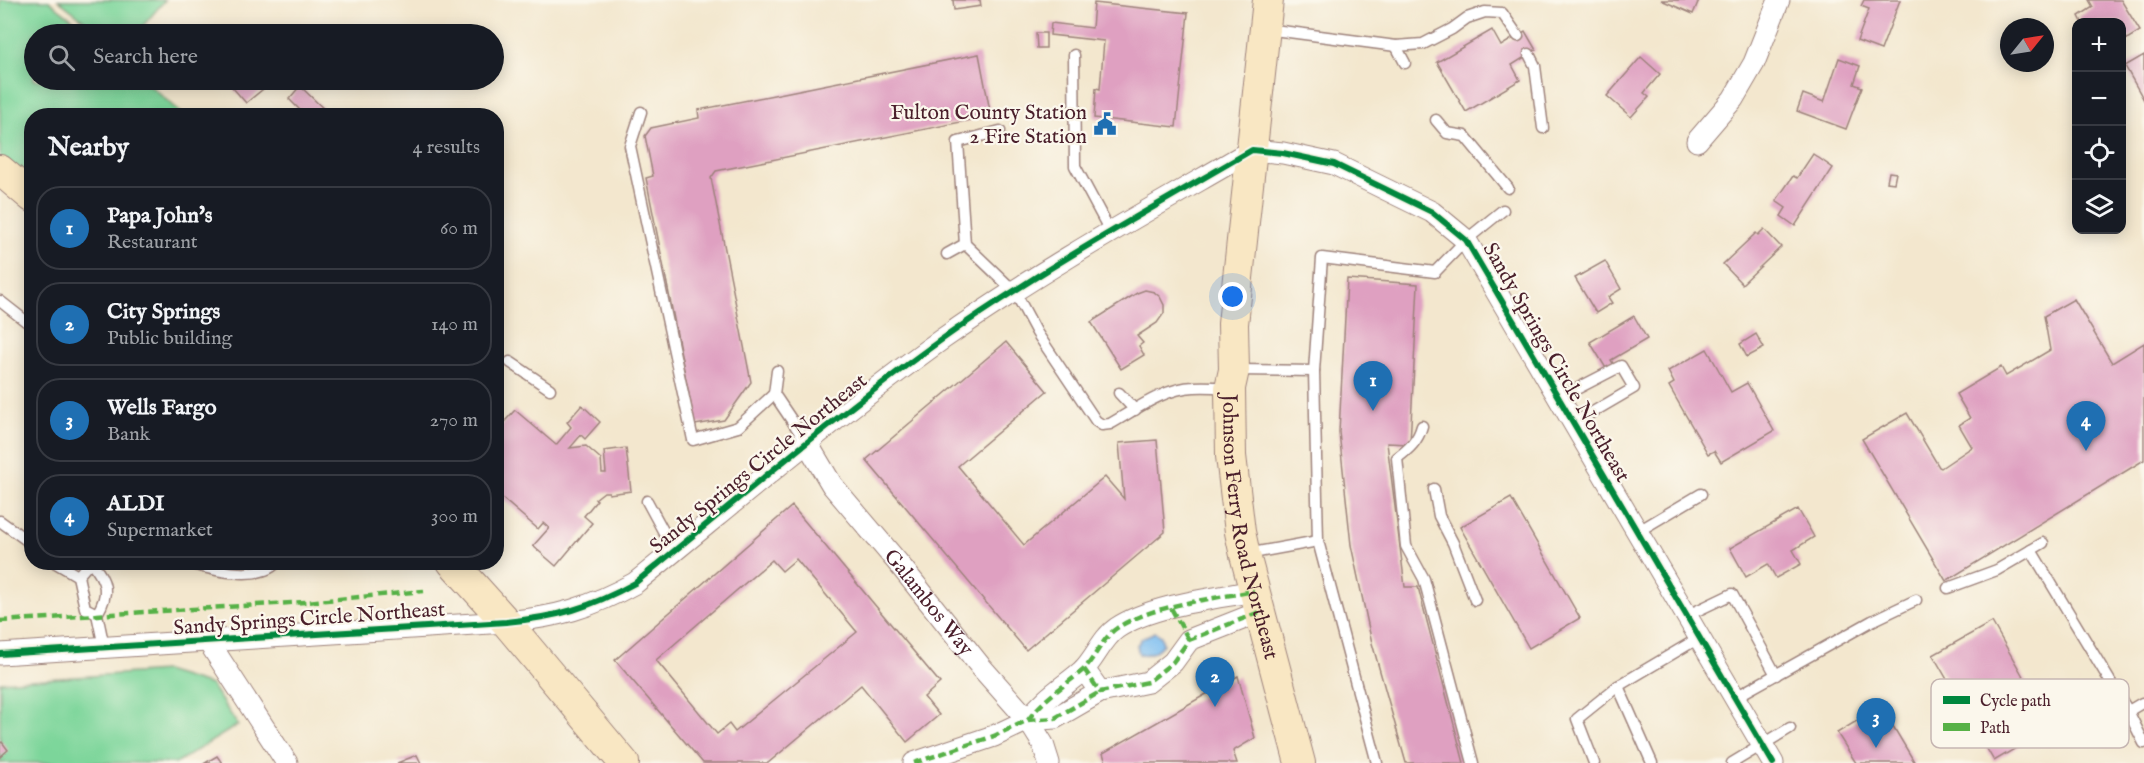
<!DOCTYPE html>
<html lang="en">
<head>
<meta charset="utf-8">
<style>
  :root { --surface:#171b24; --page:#242831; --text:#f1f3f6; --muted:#9ea1a6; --line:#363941; --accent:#1f6fb2 }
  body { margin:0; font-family:"IM FELL English",serif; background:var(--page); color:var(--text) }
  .controls { position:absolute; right:18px; top:18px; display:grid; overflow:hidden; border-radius:12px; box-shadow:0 3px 15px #0003 }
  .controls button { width:54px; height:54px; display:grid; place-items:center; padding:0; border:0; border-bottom:2px solid var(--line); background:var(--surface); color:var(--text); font:30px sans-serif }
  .compass { position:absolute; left:2000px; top:18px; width:54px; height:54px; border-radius:50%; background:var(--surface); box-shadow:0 3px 15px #0003; rotate:60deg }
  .you { position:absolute; left:1233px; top:297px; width:21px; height:21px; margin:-15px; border:4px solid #fff; border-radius:50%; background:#1a73e8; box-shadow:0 0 0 9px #1a73e833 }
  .badge { display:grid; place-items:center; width:39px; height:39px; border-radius:50%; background:var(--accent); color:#fff; font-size:20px; font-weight:700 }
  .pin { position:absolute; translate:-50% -50px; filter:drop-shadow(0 2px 3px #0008) }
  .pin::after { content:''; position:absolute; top:32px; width:21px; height:18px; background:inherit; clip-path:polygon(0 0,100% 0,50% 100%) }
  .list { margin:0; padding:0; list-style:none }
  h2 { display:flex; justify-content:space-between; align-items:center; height:78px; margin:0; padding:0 24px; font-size:26px }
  h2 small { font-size:20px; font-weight:400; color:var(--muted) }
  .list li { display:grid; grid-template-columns:39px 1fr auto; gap:18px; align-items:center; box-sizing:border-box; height:84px; margin:0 12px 12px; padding:0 12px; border:2px solid var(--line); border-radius:24px }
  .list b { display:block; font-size:22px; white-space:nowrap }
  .list p { margin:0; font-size:20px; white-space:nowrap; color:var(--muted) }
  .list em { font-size:20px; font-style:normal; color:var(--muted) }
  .icon { flex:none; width:33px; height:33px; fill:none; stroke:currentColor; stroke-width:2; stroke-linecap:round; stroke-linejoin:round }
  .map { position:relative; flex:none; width:2144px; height:763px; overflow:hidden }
  .search { position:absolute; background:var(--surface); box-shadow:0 3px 15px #0003; left:24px; top:24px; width:480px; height:66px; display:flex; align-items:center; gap:15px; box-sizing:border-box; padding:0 21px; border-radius:33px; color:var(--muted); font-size:22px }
  .panel { position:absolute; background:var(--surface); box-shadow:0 3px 15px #0003; left:24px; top:108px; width:480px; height:462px; border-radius:24px }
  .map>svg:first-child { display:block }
</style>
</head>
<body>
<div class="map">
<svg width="2144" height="763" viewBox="0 0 2144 763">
  <rect width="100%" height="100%" fill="#fbf7ec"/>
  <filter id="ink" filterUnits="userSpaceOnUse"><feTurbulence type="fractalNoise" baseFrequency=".0167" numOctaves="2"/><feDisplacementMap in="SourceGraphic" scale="12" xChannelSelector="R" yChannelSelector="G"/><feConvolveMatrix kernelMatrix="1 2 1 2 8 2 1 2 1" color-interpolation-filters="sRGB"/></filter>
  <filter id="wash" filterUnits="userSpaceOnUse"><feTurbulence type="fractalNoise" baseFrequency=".008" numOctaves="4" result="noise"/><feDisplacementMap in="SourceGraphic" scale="24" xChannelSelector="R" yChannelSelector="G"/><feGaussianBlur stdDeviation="1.35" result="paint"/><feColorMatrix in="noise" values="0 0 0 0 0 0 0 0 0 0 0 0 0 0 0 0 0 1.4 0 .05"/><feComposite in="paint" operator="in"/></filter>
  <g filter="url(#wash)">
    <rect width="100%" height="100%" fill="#f3e7ce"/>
    <g fill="#7cd59a" stroke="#637a62" stroke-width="1.5">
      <path d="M0 0H48L92 34H34V80H144L183 115 32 116 31 186 0 159Z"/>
      <path d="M58 0H165L136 34H102Z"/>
      <path d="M165 671 211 685 238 725 176 763H0V682Z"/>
    </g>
    <path fill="#7bbef1" stroke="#626e8e" stroke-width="1.5" d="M1155 632 1161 636 1163 644C1157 651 1149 656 1139 654L1137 645 1142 638Z"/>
    <g id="blocks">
      <g fill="#dfa0c1" fill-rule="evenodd">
        <path d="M953 0H980L981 6 954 10Z"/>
        <path d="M1661 0H1699L1693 14Z"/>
        <path d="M1864 0H1900L1881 50 1857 41 1869 9 1861 6Z"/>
        <path d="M2089 0H2121L2140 31 2122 42V22H2082L2079 16 2093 7Z"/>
        <path d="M1094 3 1188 13 1176 127 1094 118 1096 88 1100 89 1104 41 1050 35 1051 23 1092 28Z"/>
        <path d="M1492 30 1501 46 1525 31 1536 50 1512 65 1520 80 1466 112 1437 62Z"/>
        <path d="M1036 33H1046V48H1037Z"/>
        <path d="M979 54 991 116 716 171 711 178 751 382 724 420 695 425 646 178 653 176 645 136 651 128 699 118 698 110Z"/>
        <path d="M2144 55V100L2125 66Z"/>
        <path d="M1641 57 1660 74 1644 93 1649 97 1631 117 1607 96Z"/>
        <path d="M1839 58 1860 66 1854 84 1862 87 1846 129 1797 111 1803 94 1824 102Z"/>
        <path d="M226 80H274L246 103Z"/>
        <path d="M300 86 331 116H306L289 99Z"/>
        <path d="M1813 154 1833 168 1795 226 1781 216 1786 208 1776 201 1793 176 1797 178Z"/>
        <path d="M1889 172 1896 173 1894 183 1887 182Z"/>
        <path d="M1764 229 1781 247 1742 284 1723 264 1756 233 1758 235Z"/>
        <path d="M1605 261 1621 289 1608 297 1612 303 1596 313 1575 278Z"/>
        <path d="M1347 279 1418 284 1410 444 1387 443 1405 587H1418L1464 763H1406L1372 643 1351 545 1339 432Z"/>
        <path d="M1145 290 1154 292 1160 297 1164 305V313L1157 323 1137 336 1143 343 1139 346 1144 355 1121 369 1091 322 1137 293Z"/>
        <path d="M2074 299 2112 363 2144 343V460L1946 581 1862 439 1907 413 1939 467 1941 468 1972 447 1959 425 1970 418 1956 394 2001 367 2006 376 2050 350 2044 316Z"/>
        <path d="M1634 316 1647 339 1611 360 1614 365 1607 370 1590 342Z"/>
        <path d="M1756 334 1764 348 1747 357 1740 344Z"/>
        <path d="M1006 342 1047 391 958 466 1024 545 1105 477 1124 499 1119 443 1157 440 1165 532 1026 650 866 460Z"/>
        <path d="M1707 349 1731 392 1747 383 1774 431 1721 462 1714 451 1708 454 1669 386 1674 383 1668 371Z"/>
        <path d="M582 405 600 422 585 439 581 435 570 448 586 446 601 459 602 473H606L604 451 626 448 631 491 609 494V492H604L595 499 597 500 584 516 592 523 556 566 533 546 549 528 543 523 538 529 496 493V431L515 410 556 445 571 427 567 422Z"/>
        <path d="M1511 498 1580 618 1529 648 1460 527Z"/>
        <path d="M792 506 940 683 924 697 939 715 907 742 861 685 768 763H703L615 660ZM796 559 857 632 735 732 729 724 717 734 656 660 772 560 782 571Z"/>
        <path d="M1798 509 1814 537 1793 550 1801 564 1776 578 1768 564 1746 577 1730 548Z"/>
        <path d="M1992 622 2052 727 1994 761 1933 655Z"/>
        <path d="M1238 676 1255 738 1233 751 1237 763H1106L1103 753Z"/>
        <path d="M1881 706 1915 763H1856L1837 733Z"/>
        <path d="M2 742 8 750 0 757V743Z"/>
        <path d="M417 755 421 763H397Z"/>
        <path d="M217 756 222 763H205Z"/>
      </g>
    </g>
  </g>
  <g filter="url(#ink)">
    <use href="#blocks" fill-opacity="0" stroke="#9e837c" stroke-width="1.5"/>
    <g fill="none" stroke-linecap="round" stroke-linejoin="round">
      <g stroke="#9e837c" stroke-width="13">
        <g id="lane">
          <path d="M1266 29 1396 46 1423 44 1452 29 1467 18 1485 12 1502 13 1518 36"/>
          <path d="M1396 46 1405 63"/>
          <path d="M1529 54 1535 66 1543 128"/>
          <path d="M1074 55 1075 166 1111 233"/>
          <path d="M641 112 630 146 693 440 738 427 774 394"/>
          <path d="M1436 120 1447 133 1465 136 1508 188"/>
          <path d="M1000 131 958 142 965 244 1015 292 1037 333 1096 421 1102 425 1110 424C1135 410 1164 388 1194 387 1205 386 1216 387 1227 388"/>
          <path d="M947 254 965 244"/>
          <path d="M0 301 32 326"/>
          <path d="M510 362 550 389"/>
          <path d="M1236 370 1314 371"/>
          <path d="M777 371 774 394 807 443"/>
          <path d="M1119 393 1135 410"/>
          <path d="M1559 398 1621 366 1634 388 1574 423"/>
          <path d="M1422 426C1418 441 1409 449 1397 458L1406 546 1424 579 1473 763"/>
          <path d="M1434 489 1439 516 1453 543 1475 600"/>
          <path d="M647 501 674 551"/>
          <path d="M0 521 32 544"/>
          <path d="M1637 532 1701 494"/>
          <path d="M2031 550 2128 711 2144 743"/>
          <path d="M1247 554 1318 541"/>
          <path d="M54 562 78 576"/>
          <path d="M90 562 78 576 85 608 97 614"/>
          <path d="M91 562C107 581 110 593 97 614L104 647"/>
          <path d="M185 562C208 569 259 583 277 562"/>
          <path d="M1948 588 1997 570 2043 543"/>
          <path d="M1686 616 1732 594 1776 675"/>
          <path d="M1618 686 1652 763"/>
          <path d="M1734 698 1872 621 1916 600"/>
          <path d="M2091 733 2142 703"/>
          <path d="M1377 763 1318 541 1314 371 1322 258 1435 272 1466 240 1503 210"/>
          <path d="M1594 763 1577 719 1618 686 1699 638"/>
          <path d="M1732 763 1790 728"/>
        </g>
      </g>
      <g stroke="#9e837c" stroke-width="23">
        <g id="street">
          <path d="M1697 141 1733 99 1754 63 1779 0"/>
          <path id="s1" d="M807 443 832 485 899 564 981 667 1028 720 1043 744 1049 763"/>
          <path d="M208 641 287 763"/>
          <path d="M0 654 506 622C557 617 590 608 635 583 736 501 835 416 941 340 1040 270 1147 211 1252 150L1283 153 1334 164 1432 212 1466 240 1773 763"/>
          <path d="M1084 669 1100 692 1148 682 1173 662 1189 640 1260 612"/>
          <path d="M1028 720C1044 698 1062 688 1082 671 1095 659 1102 638 1117 628 1152 605 1212 599 1254 591"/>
          <path d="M914 763 994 736 1028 720 1055 718 1100 692"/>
        </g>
      </g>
      <g stroke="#9e837c" stroke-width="32">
        <g id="secondary">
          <path id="s2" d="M1268 0 1233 324 1234 370 1230 388 1231 456 1240 532 1245 555 1300 763"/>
          <path d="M0 170 32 197"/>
          <path d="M452 562 506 622 624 763"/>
        </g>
      </g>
      <use href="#lane" stroke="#fff" stroke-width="10"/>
      <use href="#street" stroke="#fff" stroke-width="21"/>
      <use href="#secondary" stroke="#f9e7c3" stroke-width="30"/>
      <g stroke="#57b146" stroke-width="4.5" stroke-dasharray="9 4.5" stroke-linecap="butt">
        <path d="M1171 608 1189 640"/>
        <path d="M0 621 306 602 424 591"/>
        <path d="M1084 669 1100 692 1148 682 1173 662 1189 640 1260 612"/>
        <path d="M1028 720C1044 698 1062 688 1082 671 1095 659 1102 638 1117 628 1152 605 1212 599 1254 591"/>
        <path d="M914 763 994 736 1028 720 1055 718 1100 692"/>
      </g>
      <g stroke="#fbf7ec" stroke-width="10">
        <path id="cycleway" d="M0 654 506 622C557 617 590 608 635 583 736 501 835 416 941 340 1040 270 1147 211 1252 150L1283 153 1334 164 1432 212 1466 240 1773 763"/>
      </g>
      <use href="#cycleway" stroke="#00873e" stroke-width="6"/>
    </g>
  </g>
  <defs>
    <g id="civic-bare" transform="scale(1.8)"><path d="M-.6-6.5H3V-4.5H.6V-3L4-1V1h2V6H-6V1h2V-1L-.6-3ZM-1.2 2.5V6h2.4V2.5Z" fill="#1f6fb2" stroke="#fbf7ec" stroke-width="2.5" paint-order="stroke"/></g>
  </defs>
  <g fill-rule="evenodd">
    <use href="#civic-bare" x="1105" y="124"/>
  </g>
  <g text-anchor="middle" stroke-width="4.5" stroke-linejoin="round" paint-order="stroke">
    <g font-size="21" fill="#4a1f2b" stroke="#fbf7ec" text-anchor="end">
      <text x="1087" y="119">Fulton County Station<tspan x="1087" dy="24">2 Fire Station</tspan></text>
    </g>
    <g font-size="21" fill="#4a1f2b" stroke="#fbf7ec">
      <text transform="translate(1557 362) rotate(60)" y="7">Sandy Springs Circle Northeast</text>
      <text transform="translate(758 463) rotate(-39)" y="7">Sandy Springs Circle Northeast</text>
      <text dy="7" stroke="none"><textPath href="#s2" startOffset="531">Johnson Ferry Road Northeast</textPath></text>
      <text dy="7" stroke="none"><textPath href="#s1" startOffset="201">Galambos Way</textPath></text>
      <text transform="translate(309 618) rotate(-4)" y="7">Sandy Springs Circle Northeast</text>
    </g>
  </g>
  <rect x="1931" y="679" width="198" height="69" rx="9" fill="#fbf7ec" stroke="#c6b6b2" stroke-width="1.5"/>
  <rect x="1943" y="696" width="27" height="8" fill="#00873e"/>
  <rect x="1943" y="723" width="27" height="8" fill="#57b146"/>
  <g font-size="16" fill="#4a1f2b">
    <text x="1980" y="706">Cycle path</text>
    <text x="1980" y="733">Path</text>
  </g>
</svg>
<div class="controls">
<button>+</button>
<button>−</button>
<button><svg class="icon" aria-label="locate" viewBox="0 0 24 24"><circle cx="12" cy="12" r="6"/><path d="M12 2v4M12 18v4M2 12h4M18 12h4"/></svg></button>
<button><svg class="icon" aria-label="layers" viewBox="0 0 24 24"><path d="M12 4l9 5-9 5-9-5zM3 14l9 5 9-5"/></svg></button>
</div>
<svg class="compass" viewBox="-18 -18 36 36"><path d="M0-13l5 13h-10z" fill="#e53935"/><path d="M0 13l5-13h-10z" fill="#9ea1a6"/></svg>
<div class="you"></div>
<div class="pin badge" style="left:1373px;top:411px">1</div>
<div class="pin badge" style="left:1215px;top:707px">2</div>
<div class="pin badge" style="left:1876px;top:748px">3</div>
<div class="pin badge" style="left:2086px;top:451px">4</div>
<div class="search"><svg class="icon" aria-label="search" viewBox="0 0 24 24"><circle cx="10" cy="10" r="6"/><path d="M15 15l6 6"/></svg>Search here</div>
<section class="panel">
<h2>Nearby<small>4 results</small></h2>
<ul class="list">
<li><span class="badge">1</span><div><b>Papa John's</b><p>Restaurant</p></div><em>60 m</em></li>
<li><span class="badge">2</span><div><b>City Springs</b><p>Public building</p></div><em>140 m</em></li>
<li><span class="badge">3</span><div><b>Wells Fargo</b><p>Bank</p></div><em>270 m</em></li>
<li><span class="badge">4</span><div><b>ALDI</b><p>Supermarket</p></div><em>300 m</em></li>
</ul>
</section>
</div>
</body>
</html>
